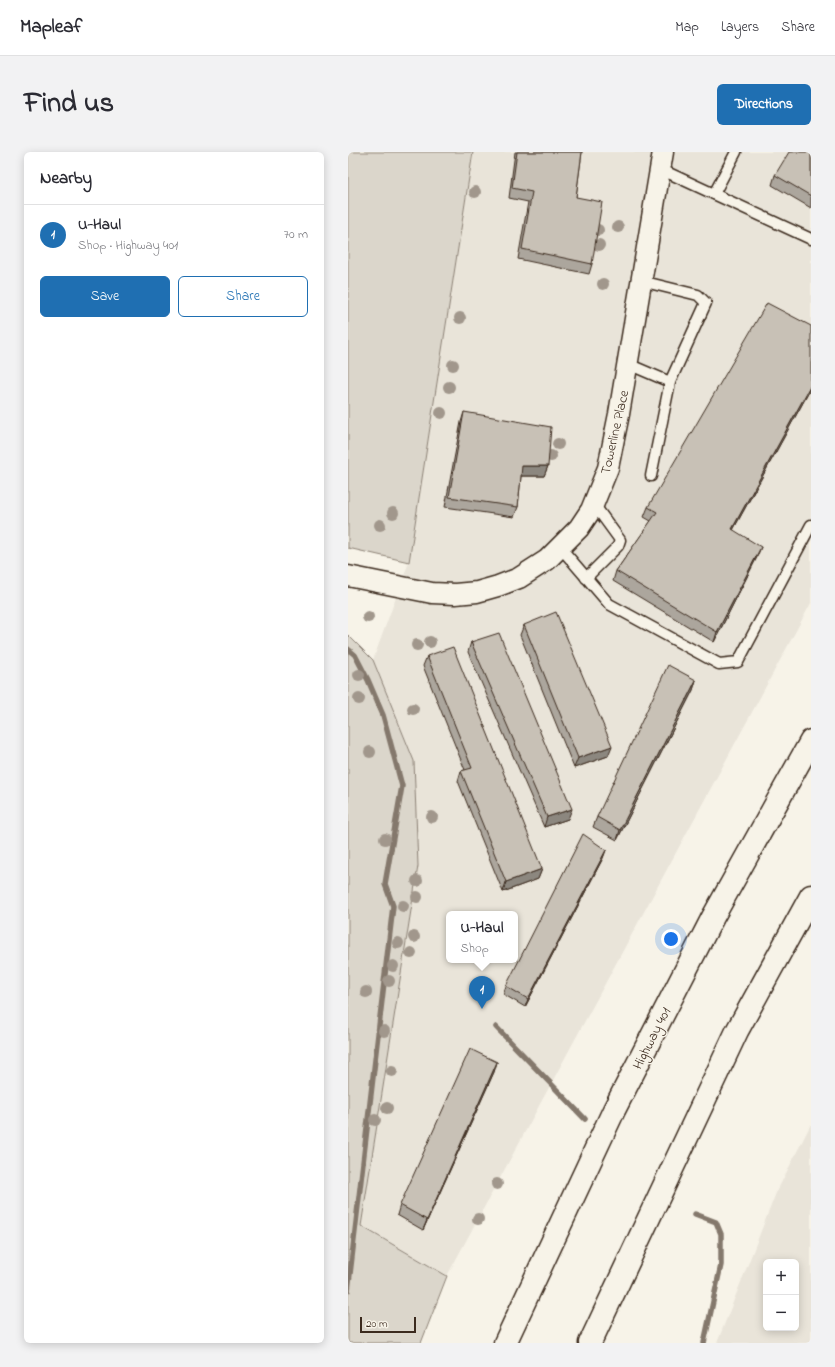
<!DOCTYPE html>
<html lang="en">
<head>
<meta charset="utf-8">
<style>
  :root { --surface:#fff; --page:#f2f2f3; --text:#2b2b33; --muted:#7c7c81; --line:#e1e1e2; --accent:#1f6fb2 }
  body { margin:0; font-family:"Indie Flower",sans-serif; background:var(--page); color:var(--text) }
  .controls { position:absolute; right:12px; bottom:12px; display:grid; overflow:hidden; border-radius:6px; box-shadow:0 2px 10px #0003 }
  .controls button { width:36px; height:36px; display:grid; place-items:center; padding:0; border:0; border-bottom:1px solid var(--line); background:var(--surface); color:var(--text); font:20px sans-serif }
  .scale { position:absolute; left:12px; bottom:10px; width:56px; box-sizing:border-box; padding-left:4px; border:2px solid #3b2a1e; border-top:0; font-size:11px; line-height:14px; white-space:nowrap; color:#3b2a1e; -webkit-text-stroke:3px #f7f3e8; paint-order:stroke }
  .you { position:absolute; left:323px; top:787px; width:14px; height:14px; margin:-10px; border:3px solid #fff; border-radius:50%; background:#1a73e8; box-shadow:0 0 0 6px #1a73e833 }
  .badge { display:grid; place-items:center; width:26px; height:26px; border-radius:50%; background:var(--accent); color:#fff; font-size:13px; font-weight:700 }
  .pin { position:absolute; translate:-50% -33px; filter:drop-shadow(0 1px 2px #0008) }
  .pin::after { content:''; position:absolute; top:21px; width:14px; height:12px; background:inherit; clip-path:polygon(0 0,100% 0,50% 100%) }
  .popup { position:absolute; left:98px; top:759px; width:72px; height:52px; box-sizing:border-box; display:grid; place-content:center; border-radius:6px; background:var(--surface); filter:drop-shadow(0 1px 3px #0005); font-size:13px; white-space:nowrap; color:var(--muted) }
  .popup b { font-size:15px; color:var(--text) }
  .popup::after { content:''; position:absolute; left:50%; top:100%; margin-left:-8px; border:8px solid transparent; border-top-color:var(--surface) }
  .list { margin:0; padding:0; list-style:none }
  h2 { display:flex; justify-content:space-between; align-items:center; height:52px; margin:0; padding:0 16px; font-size:17px }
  h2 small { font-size:13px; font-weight:400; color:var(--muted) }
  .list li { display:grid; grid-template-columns:26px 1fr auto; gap:12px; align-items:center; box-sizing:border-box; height:60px; padding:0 16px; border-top:1px solid var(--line) }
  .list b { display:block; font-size:15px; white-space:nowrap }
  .list p { margin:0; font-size:13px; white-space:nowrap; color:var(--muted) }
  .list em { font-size:13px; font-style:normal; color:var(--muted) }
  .actions { display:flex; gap:8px; padding:12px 16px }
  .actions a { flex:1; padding:9px 0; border:1px solid var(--accent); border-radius:6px; text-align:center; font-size:14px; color:var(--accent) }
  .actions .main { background:var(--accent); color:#fff }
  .map { position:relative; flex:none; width:463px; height:1191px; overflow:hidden; border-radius:6px }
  header { display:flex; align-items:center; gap:24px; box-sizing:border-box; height:56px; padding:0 20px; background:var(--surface); border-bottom:1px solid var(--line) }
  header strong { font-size:19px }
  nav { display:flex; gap:22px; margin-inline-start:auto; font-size:14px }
  .intro { display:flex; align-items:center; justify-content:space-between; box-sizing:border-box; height:96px; padding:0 24px }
  h1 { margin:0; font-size:28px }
  .button { padding:10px 18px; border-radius:6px; background:var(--accent); color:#fff; font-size:14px; font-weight:700 }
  main { display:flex; gap:24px; padding:0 24px }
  aside { flex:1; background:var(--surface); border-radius:6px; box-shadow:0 2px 10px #0003 }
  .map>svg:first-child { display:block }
</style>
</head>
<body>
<header>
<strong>Mapleaf</strong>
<nav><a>Map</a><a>Layers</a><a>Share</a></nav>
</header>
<div class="intro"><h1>Find us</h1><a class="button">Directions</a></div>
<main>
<aside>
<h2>Nearby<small></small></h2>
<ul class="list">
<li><span class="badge">1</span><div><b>U-Haul</b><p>Shop · Highway 401</p></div><em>70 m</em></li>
</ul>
<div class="actions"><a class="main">Save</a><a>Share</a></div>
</aside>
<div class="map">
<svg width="463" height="1191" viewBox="0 0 463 1191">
  <rect width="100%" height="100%" fill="#f7f3e8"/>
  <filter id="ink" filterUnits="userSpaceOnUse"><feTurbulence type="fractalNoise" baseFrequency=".025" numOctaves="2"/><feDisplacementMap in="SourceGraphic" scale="8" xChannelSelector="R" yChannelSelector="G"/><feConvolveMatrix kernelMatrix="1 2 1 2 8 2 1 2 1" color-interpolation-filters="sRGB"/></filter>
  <g filter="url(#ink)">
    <g fill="#e9e4d9" fill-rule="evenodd">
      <path d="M125 0H463V451L99 1124 13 1074 70 714 66 609 25 508 61 410ZM101 762H167V808H101Z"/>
      <path d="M463 972V1191H369L428 1041ZM418 1110H448V1176H418Z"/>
    </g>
    <g fill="#dbd6cb" stroke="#8b8074">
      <path d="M0 0H125L61 410 0 396Z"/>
      <path d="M0 483 25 508 66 609 70 714 13 1074 99 1124 73 1191H0Z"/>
    </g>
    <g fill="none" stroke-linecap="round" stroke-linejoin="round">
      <g stroke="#84786c" stroke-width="5.5">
        <path d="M0 497 7 503 20 528 35 563 54 634 37 732 45 754 0 1139"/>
        <path d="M148 875 237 967"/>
        <path d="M347 1062 368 1070 373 1082V1113L356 1191"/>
      </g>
      <g stroke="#3b2a1e" stroke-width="13">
        <g id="service">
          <path d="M312 17 463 87"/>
          <path d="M366 42 388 0"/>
          <path d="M280 212 322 230 358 151 350 143 293 129"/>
          <path d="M303 324 322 230"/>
          <path d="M212 395 261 452 371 512 390 510 463 373"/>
          <path d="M238 426 270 394 272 388 245 351"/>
        </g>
      </g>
      <g stroke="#3b2a1e" stroke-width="23">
        <path id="minor" d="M0 424 84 441 107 442 129 440 150 434 171 426 199 408 231 376 243 358 260 316 271 262 315 0"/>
      </g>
      <g stroke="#3b2a1e" stroke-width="25">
        <g id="motorway">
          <path d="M157 1191 266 958 365 765 463 589"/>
          <path d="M242 1191 389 879 463 744"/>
        </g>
      </g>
      <use href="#service" stroke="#f7f3e8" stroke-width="10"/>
      <use href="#minor" stroke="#f7f3e8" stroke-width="20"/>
      <use href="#motorway" stroke="#f7f3e8" stroke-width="22"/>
    </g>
    <g fill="#a1978c">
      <circle cx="127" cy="40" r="6"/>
      <circle cx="270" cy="75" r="6"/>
      <circle cx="250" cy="78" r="6"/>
      <circle cx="251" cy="93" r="6"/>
      <circle cx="255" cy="132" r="6"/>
      <circle cx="112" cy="166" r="6"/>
      <circle cx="105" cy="213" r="6"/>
      <circle cx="101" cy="235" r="6"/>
      <circle cx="93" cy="261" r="6"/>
      <circle cx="210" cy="292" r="6"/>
      <circle cx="203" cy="304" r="6"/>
      <circle cx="45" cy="361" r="6"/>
      <circle cx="32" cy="373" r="6"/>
      <circle cx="20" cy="465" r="6"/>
      <circle cx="82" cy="490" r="6"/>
      <circle cx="69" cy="493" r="6"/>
      <circle cx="11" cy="523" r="6"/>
      <circle cx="11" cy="547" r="6"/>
      <circle cx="65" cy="557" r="6"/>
      <circle cx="22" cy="600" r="6"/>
      <circle cx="84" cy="665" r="6"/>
      <circle cx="37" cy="687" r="6"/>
      <circle cx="69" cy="729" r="6"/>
      <circle cx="69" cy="745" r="6"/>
      <circle cx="55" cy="754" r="6"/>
      <circle cx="66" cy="785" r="6"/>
      <circle cx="50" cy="791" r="6"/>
      <circle cx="63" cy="801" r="6"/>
      <circle cx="45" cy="814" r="6"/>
      <circle cx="41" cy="829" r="6"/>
      <circle cx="18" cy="840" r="6"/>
      <circle cx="36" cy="879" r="6"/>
      <circle cx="44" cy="919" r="6"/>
      <circle cx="39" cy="956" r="6"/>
      <circle cx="27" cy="968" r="6"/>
      <circle cx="149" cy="1032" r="6"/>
      <circle cx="130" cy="1067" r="6"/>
    </g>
    <g fill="#aca69d" stroke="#3b2a1e">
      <path d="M167 0H234L228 45 244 112 241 122 170 107 180 50 161 46Z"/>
      <path d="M463 0V56L424 33 427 23Z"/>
      <path d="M463 236 385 378 409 405 366 490 265 429 268 419 303 369 296 365 300 355Z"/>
      <path d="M116 260 200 314 196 324H173L170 355 166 365 97 355 113 270Z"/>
      <path d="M176 473 260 604 226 616 172 483Z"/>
      <path d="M123 490 220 667 196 675 120 500Z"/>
      <path d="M79 504 194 717 190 727 155 740 110 629 113 619 117 618 75 514Z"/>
      <path d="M348 528 345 538 269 688 245 675 249 665Z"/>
      <path d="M258 698 255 706 177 855 155 842 158 834Z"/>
      <path d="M149 910 146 920 75 1078 49 1063 52 1053Z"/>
    </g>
    <g fill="#8c877f" stroke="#3b2a1e">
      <path d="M463 233V236L380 387 384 377Z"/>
      <path d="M174 314H200L196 324H170Z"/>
      <path d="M413 395 409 405 366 490 369 480Z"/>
      <path d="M348 528 345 538 269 688 272 678Z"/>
      <path d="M264 594 260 604 226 616 230 606Z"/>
      <path d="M224 657 220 667 196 675 199 665Z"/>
      <path d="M258 698 255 706 177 855 180 847Z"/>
      <path d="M194 717 190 727 155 740 158 730Z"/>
      <path d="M149 910 146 920 75 1078 79 1068Z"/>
    </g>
    <g fill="#c8c1b6" stroke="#3b2a1e">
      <path d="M169 0H234L228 45 254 50 244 112 174 97 184 40 164 36Z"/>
      <path d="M441 0H463V44L427 23Z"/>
      <path d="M419 151 463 174V233L384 377 413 395 369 480 268 419 309 360 300 355Z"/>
      <path d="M116 260 203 275 200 314H174L170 355 101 345Z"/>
      <path d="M208 460 264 594 230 606 176 473Z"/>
      <path d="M151 481 224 657 199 665 123 490Z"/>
      <path d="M105 495 194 717 158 730 113 619 124 616 79 504Z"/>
      <path d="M320 513 348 528 272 678 249 665Z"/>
      <path d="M235 682 258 698 180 847 158 834Z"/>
      <path d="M122 897 149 910 79 1068 52 1053Z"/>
    </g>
  </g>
  <g text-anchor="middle" stroke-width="3" stroke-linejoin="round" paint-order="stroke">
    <g font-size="14" fill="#3b2a1e" stroke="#f7f3e8">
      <text transform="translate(266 280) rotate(-77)" y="5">Towerline Place</text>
      <text transform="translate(303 886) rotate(-63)" y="5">Highway 401</text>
    </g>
  </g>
</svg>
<div class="controls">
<button>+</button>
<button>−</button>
</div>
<div class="scale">20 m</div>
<div class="you"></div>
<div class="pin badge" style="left:134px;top:857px">1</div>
<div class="popup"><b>U-Haul</b>Shop</div>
</div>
</main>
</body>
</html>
